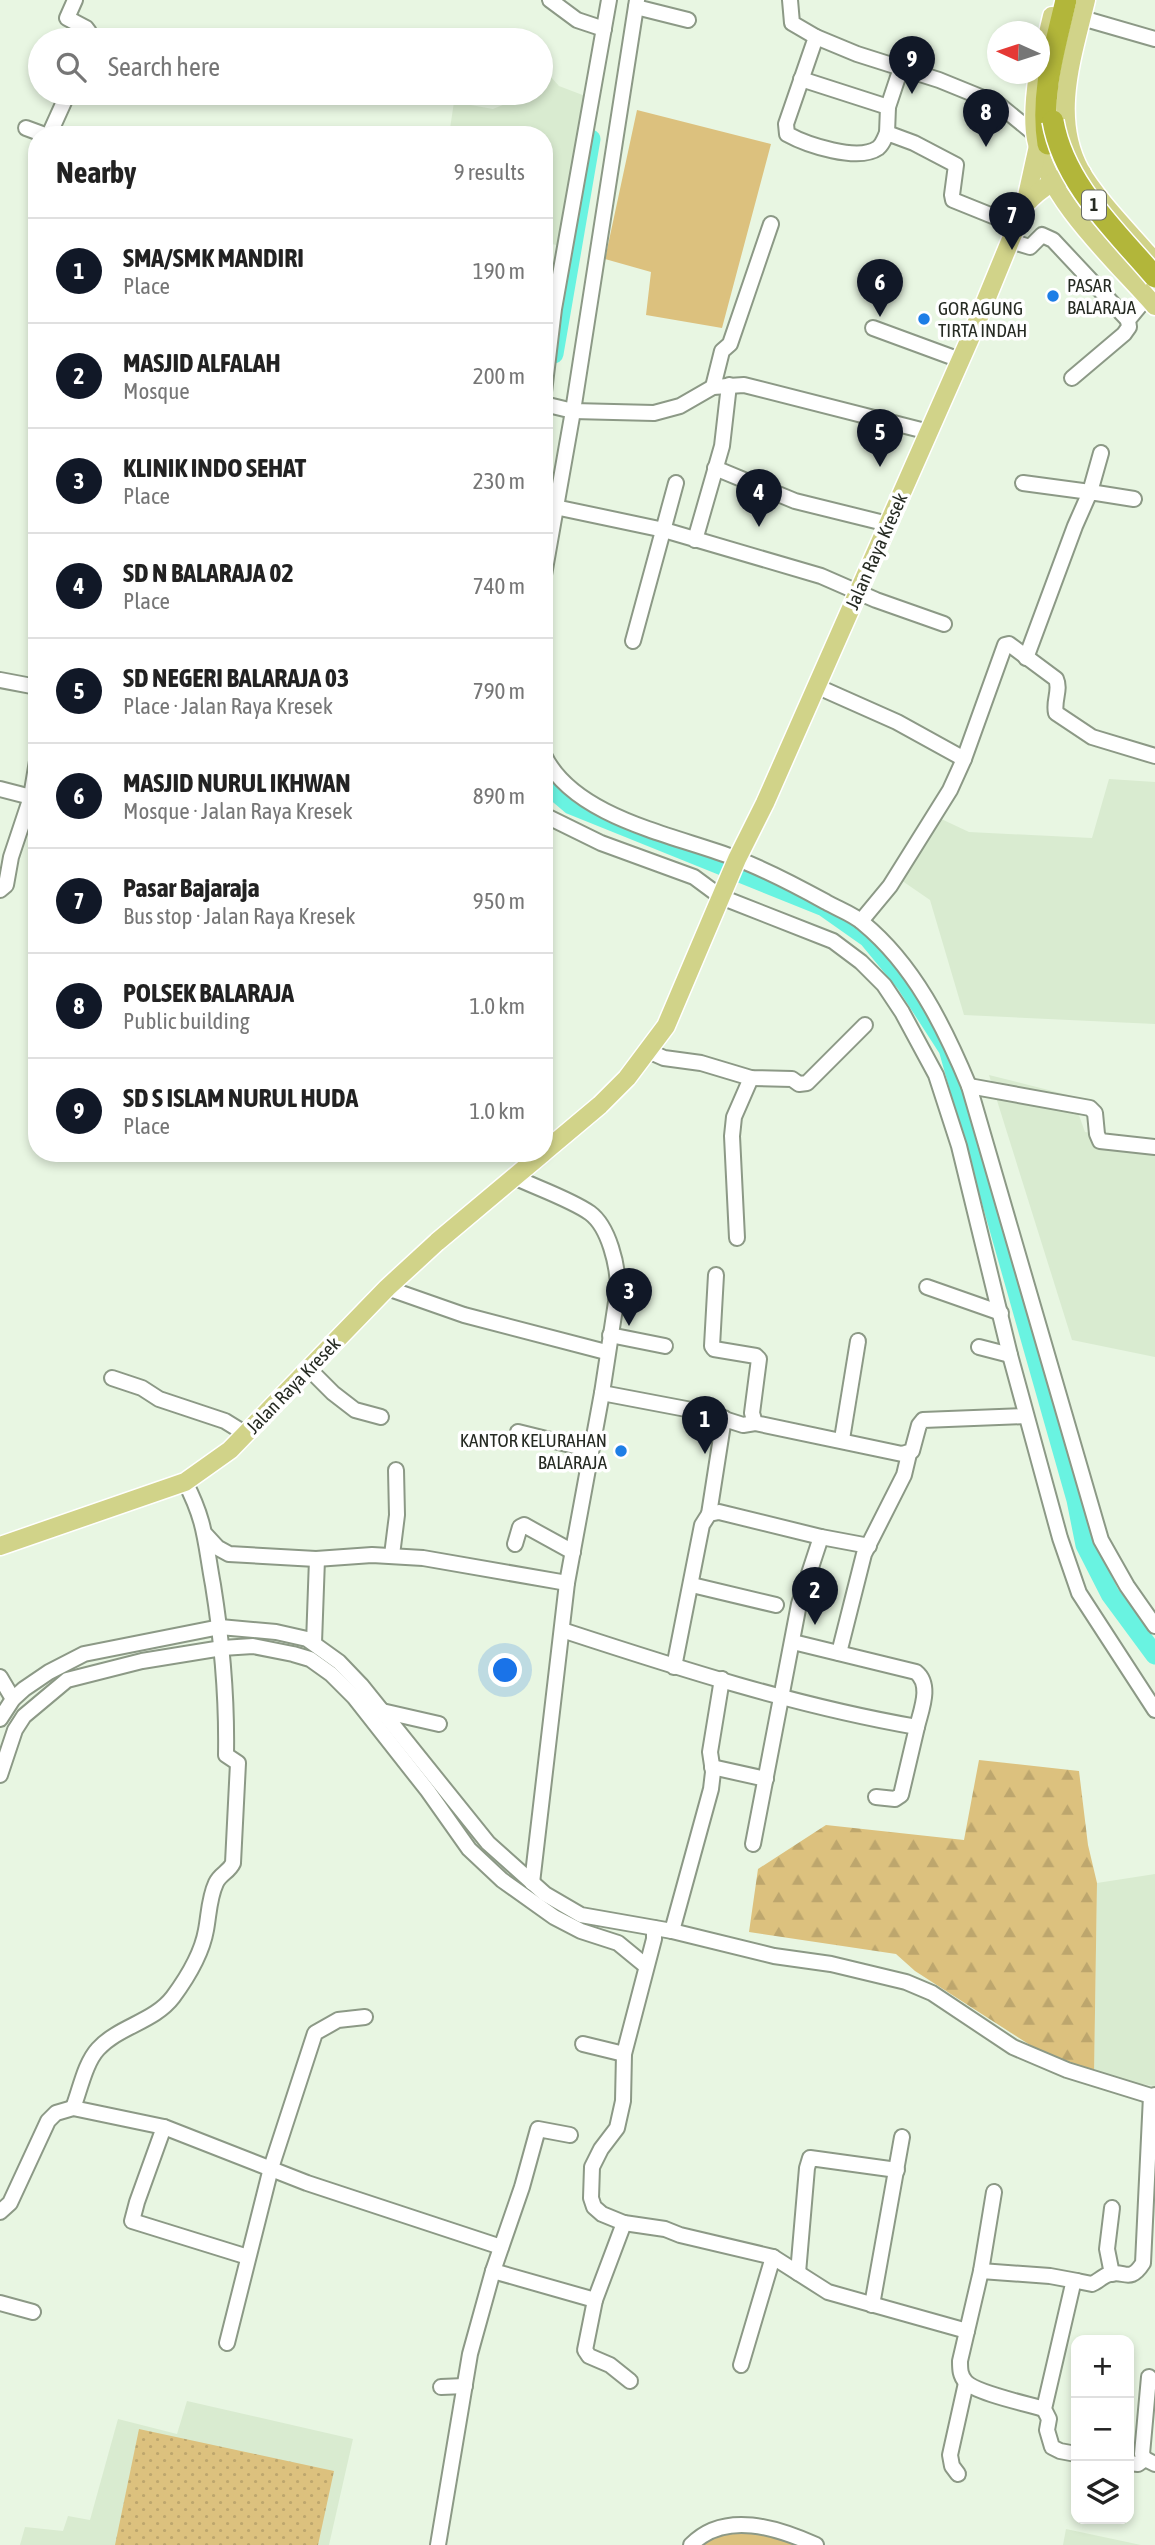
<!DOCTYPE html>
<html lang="en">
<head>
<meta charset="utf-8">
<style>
  :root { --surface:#fff; --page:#f2f2f2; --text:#222; --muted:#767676; --line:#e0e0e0; --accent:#111827 }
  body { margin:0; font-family:"Asap Condensed",sans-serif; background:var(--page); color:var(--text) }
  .controls { position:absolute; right:21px; bottom:21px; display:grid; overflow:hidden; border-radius:14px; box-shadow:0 4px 10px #0003 }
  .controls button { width:63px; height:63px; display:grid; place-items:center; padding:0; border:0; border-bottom:2px solid var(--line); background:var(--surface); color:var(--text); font:35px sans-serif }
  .compass { position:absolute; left:987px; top:21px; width:63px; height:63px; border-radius:50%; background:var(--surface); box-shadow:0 4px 10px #0003; rotate:273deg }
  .you { position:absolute; left:506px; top:1671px; width:24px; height:24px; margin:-18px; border:5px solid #fff; border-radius:50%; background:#1a73e8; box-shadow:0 0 0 10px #1a73e833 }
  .badge { display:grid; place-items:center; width:46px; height:46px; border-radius:50%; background:var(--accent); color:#fff; font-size:23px; font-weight:700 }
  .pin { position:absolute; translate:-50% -58px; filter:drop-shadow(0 2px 4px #0008) }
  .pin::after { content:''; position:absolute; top:37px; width:24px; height:21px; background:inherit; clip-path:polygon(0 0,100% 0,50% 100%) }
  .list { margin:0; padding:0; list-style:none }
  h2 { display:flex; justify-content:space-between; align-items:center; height:91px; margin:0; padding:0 28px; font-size:30px }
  h2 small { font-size:23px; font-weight:400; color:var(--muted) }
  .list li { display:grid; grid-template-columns:46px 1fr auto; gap:21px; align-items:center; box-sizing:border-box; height:105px; padding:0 28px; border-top:2px solid var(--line) }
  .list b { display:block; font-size:26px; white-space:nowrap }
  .list p { margin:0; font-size:23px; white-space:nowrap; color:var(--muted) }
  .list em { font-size:23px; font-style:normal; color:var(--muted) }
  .icon { flex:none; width:38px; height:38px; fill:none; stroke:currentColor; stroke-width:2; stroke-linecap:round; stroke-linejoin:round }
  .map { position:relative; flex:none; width:1155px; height:2545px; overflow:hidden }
  .search { position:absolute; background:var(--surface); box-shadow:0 4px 10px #0003; left:28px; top:28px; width:525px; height:77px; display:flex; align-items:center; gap:18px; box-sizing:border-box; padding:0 24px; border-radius:38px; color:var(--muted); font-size:26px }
  .panel { position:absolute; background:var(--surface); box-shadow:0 4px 10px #0003; left:28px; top:126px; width:525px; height:1036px; border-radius:28px }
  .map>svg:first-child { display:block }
</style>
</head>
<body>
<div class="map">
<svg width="1155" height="2545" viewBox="0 0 1155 2545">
  <defs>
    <pattern id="forest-firs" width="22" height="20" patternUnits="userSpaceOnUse" patternTransform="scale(1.75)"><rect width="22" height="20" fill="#dcc17e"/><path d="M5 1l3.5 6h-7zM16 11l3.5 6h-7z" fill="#bda66d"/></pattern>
    <pattern id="park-dots" width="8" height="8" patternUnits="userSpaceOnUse" patternTransform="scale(1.75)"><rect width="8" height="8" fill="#dcc17e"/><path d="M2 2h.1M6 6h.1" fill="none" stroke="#bda66d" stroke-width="1.8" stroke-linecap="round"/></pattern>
  </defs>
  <rect width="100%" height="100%" fill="#e8f6e2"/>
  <g fill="#d9ebd0">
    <path d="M541 66 559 86 593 99 560 246 544 242V135H449L454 102 493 109 510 102 506 93H541Z"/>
    <path d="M1109 779 1155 782V1024L964 1015 930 900 898 878 937 817 969 832 1092 838Z"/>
    <path d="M989 1075 1072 1096 1085 1132 1155 1141V1357L1072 1340Z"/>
    <path d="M1155 1874V2086L1094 2077 1097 1883Z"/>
    <path d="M187 2401 353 2439 329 2545H20L25 2527 63 2531 68 2516 90 2520 118 2419 177 2434Z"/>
    <path d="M1066 2529 1141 2545H1063Z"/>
  </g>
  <g fill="#dcc17e">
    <path d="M637 110 771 144 722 328 646 315 651 272 605 259Z"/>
    <path d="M729 2526 816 2545H688Z"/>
  </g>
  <path fill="url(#forest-firs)" d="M979 1760 1079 1771 1088 1845 1097 1883 1094 2077 1047 2056 915 1971 896 1954 749 1932 758 1869 826 1825 964 1840Z"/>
  <path fill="url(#park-dots)" d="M139 2429 334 2471 318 2545H115Z"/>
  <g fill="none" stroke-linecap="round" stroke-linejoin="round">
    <g stroke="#69f3e1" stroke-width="19">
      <path d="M554 354 591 139"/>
      <path d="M544 782 571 805 824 907 868 938 906 984 948 1049 1076 1500 1085 1545 1110 1594 1155 1655"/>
    </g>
    <g stroke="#8c9986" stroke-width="18">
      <g id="minor">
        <path d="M75 0 67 18 86 28 89 32 87 40"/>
        <path d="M550 0 577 20 604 29"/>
        <path d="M790 0 792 23 816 37 786 124 787 134C807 145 858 162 878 148 883 144 884 139 887 133L914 143 956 165 952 195 953 200 1015 225"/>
        <path d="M636 7 688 20"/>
        <path d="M1082 18 1155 39"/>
        <path d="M816 37 857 54 939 80 998 104 1036 135"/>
        <path d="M801 79 888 107"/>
        <path d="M26 128 45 135"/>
        <path d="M887 133 888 107 901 68"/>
        <path d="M49 135 68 93"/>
        <path d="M1010 241 1030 247 1042 235 1053 240 1128 320"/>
        <path d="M873 328 960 360"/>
        <path d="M1072 378 1124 334 1129 327 1128 320 1147 297"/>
        <path d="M713 387 722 351 730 344 771 224"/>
        <path d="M544 392 554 309 609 0"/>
        <path d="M544 404 573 411 654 413 680 406 713 387 744 385 929 432"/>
        <path d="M715 468 795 501 888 524"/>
        <path d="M1023 483 1090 492 1101 453"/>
        <path d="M555 507 664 530 821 576 876 600 944 624"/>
        <path d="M695 540 722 446 729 385"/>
        <path d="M544 575 573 411 637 0"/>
        <path d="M633 641 676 483"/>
        <path d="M1026 658 1075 526 1090 492 1134 499"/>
        <path d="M0 680 37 687"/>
        <path d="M816 686 897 722 964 759"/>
        <path d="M544 755C574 818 675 835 735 858 767 870 797 886 826 902 838 909 853 914 863 923 914 965 944 1026 969 1086L1101 1540 1127 1586 1155 1626"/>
        <path d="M0 789 31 797"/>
        <path d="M544 815 601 843 694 877 721 897 833 941 861 962 884 985 902 1012 936 1075 959 1146 1010 1355 1060 1538 1079 1593 1155 1710"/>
        <path d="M0 890 6 885 11 857 31 797 37 761"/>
        <path d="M861 921 890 886 950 790 964 759 1005 645 1009 644 1056 679C1061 690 1053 701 1056 713L1092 737 1155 756"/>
        <path d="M648 1051 664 1058 701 1063 751 1078 792 1079 799 1084 807 1083 865 1025"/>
        <path d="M969 1086 1090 1108 1095 1113 1097 1134 1100 1141 1155 1147"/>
        <path d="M514 1177C535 1187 572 1200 590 1213 609 1227 618 1266 618 1289L602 1393 567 1583 532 1883"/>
        <path d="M737 1238 732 1136 734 1117 751 1078"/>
        <path d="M716 1275 712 1346 714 1349 756 1356 759 1359 752 1413 755 1423 902 1454 912 1451 919 1425 923 1420 1026 1416"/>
        <path d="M927 1287 1001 1313"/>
        <path d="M387 1288 464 1315 606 1352"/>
        <path d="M610 1335 665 1346"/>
        <path d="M979 1347 1010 1355"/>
        <path d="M309 1369 333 1393 355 1410 381 1417"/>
        <path d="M112 1378 142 1388 159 1399 225 1421 246 1434"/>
        <path d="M602 1393 702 1412 743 1425 755 1423"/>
        <path d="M518 1432 591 1450"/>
        <path d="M842 1439 858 1341"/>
        <path d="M709 1514 724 1418"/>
        <path d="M206 1535 218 1548 229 1554 316 1559 372 1555 423 1558 567 1583"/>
        <path d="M821 1537 869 1546"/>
        <path d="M515 1544 520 1527 524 1525 573 1552"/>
        <path d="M392 1555 397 1515 396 1470"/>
        <path d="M692 1585 776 1605"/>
        <path d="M562 1630C678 1668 796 1706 917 1727L901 1795 895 1799 876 1797"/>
        <path d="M793 1642 916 1672C932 1685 921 1710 917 1727"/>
        <path d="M314 1643 317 1559"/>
        <path d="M839 1653 864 1554 904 1475 909 1454"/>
        <path d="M674 1667 702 1525 709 1514 719 1512 821 1537 799 1604 753 1844"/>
        <path d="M0 1677 13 1699"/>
        <path d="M382 1711 439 1724"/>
        <path d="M0 1719 13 1699 24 1689 49 1672 84 1654 220 1627 276 1632 307 1639 339 1662 361 1685 488 1843 545 1894 581 1915 672 1931 774 1956 831 1964 906 1982 932 1993 1013 2047 1067 2070 1151 2096 1155 2095"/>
        <path d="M712 1767 766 1779"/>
        <path d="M0 1775 15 1730 24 1716 67 1680 142 1661 222 1648 253 1646 293 1654 310 1659 331 1674 354 1697 428 1791 469 1849 502 1880 554 1917 581 1931 618 1943 646 1966"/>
        <path d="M672 1931 711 1789 713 1772 710 1752 722 1679"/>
        <path d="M583 2044 624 2054"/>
        <path d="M73 2108C80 2090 85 2063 98 2049 119 2026 154 2022 173 1997 187 1978 202 1953 206 1930 209 1914 209 1898 216 1883 220 1874 229 1872 233 1863L238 1763 226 1755C227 1698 222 1641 213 1585 205 1542 206 1522 185 1482"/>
        <path d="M164 2127 137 2202 132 2221 248 2257"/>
        <path d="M994 2192 981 2271 960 2361C960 2369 960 2376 966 2382 976 2393 1028 2404 1044 2409"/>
        <path d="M1112 2208 1107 2249 1112 2274"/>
        <path d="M0 2212 10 2203 48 2121 56 2113 73 2108 164 2127 307 2183 501 2247"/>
        <path d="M624 2223 665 2229 680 2235 773 2257 828 2292 967 2331"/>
        <path d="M493 2271 522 2187 538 2129 570 2135"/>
        <path d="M981 2271 1050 2276 1077 2281"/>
        <path d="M798 2273 807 2168 810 2158 897 2170"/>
        <path d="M595 2300 585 2350 589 2356 610 2365 630 2381"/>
        <path d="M0 2303 33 2312"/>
        <path d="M872 2305 902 2137"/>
        <path d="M227 2343 271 2168 315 2033 338 2020 365 2017"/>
        <path d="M741 2365 773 2257"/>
        <path d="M1149 2377 1142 2454 1145 2459 1155 2464"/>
        <path d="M441 2387 465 2386"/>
        <path d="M1076 2454 1060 2451 1052 2447 1047 2430 1049 2419 1044 2409 1073 2284 1077 2281 1092 2284C1097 2282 1102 2277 1107 2275 1124 2268 1129 2285 1143 2263L1151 2096"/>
        <path d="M1129 2463 1138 2464 1145 2459"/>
        <path d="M958 2474 952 2466 950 2455 966 2383"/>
        <path d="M438 2545 470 2354 493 2271 595 2300 624 2223 602 2214 594 2207 591 2198 592 2167 601 2149 617 2128 623 2101 624 2054 654 1939V1928"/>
        <path d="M691 2545C725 2510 778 2528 816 2545"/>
      </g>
    </g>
    <g stroke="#fff" stroke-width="21">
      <g id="major">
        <path d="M1086 0C1073 55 1051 116 1080 170 1094 196 1128 231 1148 254"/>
        <path d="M1040 67 1052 16"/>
        <path d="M1038 74C1035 94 1032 118 1036 139 1049 202 1114 259 1155 306"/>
        <path d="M1025 205 1038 146"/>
        <path d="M544 1152 600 1105 627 1078 666 1026 737 859 765 803 972 334 1025 205C1041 187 1059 176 1082 173"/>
        <path d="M0 1546 185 1482 230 1450 387 1288 437 1242 543 1153"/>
      </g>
    </g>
    <g stroke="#fff" stroke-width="24">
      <path id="highway" d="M1048 144C1040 94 1055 48 1066 0"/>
    </g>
    <use href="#minor" stroke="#fff" stroke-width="14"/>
    <use href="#major" stroke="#d1d389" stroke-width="18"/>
    <use href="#highway" stroke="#b2b63a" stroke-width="21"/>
    <g stroke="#fff" stroke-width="24" stroke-linecap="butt">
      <path id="highway-bridge" d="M1053 121C1064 184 1115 230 1155 277"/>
    </g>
    <use href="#highway-bridge" stroke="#b2b63a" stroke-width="21"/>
  </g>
  <g fill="#1d7ee6" stroke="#fff" stroke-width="2.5">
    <circle cx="1053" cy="296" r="7"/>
    <circle cx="924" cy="319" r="7"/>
    <circle cx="621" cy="1451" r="7"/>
  </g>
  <g text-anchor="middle" stroke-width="7" stroke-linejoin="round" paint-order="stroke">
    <rect fill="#fff" stroke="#676b65" stroke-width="2" x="1082" y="190.5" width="24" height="29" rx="5"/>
    <g font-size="18" font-weight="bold" fill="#262b23">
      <text x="1094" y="211">1</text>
    </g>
    <g font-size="19" fill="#262b23" stroke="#fff" text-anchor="start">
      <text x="1067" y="292">PASAR<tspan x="1067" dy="22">BALARAJA</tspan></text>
      <text x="938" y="315">GOR AGUNG<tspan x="938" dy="22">TIRTA INDAH</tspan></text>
      <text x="607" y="1447" text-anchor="end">KANTOR KELURAHAN<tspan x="607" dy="22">BALARAJA</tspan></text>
    </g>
    <g font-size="19" fill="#262b23" stroke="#fff">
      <text transform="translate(876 551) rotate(-66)" y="7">Jalan Raya Kresek</text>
      <text transform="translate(293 1385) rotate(-46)" y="7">Jalan Raya Kresek</text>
    </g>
  </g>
</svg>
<div class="controls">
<button>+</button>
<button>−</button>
<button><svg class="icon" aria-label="layers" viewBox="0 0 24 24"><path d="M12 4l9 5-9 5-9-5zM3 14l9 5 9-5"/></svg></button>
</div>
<svg class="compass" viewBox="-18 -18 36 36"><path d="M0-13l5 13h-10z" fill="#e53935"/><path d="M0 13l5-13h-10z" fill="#767676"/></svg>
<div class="you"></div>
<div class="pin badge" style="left:705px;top:1454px">1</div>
<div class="pin badge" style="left:815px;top:1625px">2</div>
<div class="pin badge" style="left:629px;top:1326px">3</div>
<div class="pin badge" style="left:759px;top:527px">4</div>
<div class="pin badge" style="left:880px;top:467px">5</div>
<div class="pin badge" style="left:880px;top:317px">6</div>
<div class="pin badge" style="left:1012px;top:250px">7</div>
<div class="pin badge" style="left:986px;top:147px">8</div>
<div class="pin badge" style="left:912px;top:94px">9</div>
<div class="search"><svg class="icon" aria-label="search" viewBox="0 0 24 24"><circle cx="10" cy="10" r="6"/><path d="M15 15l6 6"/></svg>Search here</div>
<section class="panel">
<h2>Nearby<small>9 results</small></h2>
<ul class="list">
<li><span class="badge">1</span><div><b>SMA/SMK MANDIRI</b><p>Place</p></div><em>190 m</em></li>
<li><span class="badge">2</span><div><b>MASJID ALFALAH</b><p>Mosque</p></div><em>200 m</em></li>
<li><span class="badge">3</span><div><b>KLINIK INDO SEHAT</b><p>Place</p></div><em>230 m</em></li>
<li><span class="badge">4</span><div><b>SD N BALARAJA 02</b><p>Place</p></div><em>740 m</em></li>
<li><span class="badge">5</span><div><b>SD NEGERI BALARAJA 03</b><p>Place · Jalan Raya Kresek</p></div><em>790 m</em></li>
<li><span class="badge">6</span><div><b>MASJID NURUL IKHWAN</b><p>Mosque · Jalan Raya Kresek</p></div><em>890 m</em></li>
<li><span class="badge">7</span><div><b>Pasar Bajaraja</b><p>Bus stop · Jalan Raya Kresek</p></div><em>950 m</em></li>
<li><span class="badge">8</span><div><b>POLSEK BALARAJA</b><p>Public building</p></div><em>1.0 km</em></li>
<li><span class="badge">9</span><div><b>SD S ISLAM NURUL HUDA</b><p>Place</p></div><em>1.0 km</em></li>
</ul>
</section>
</div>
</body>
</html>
